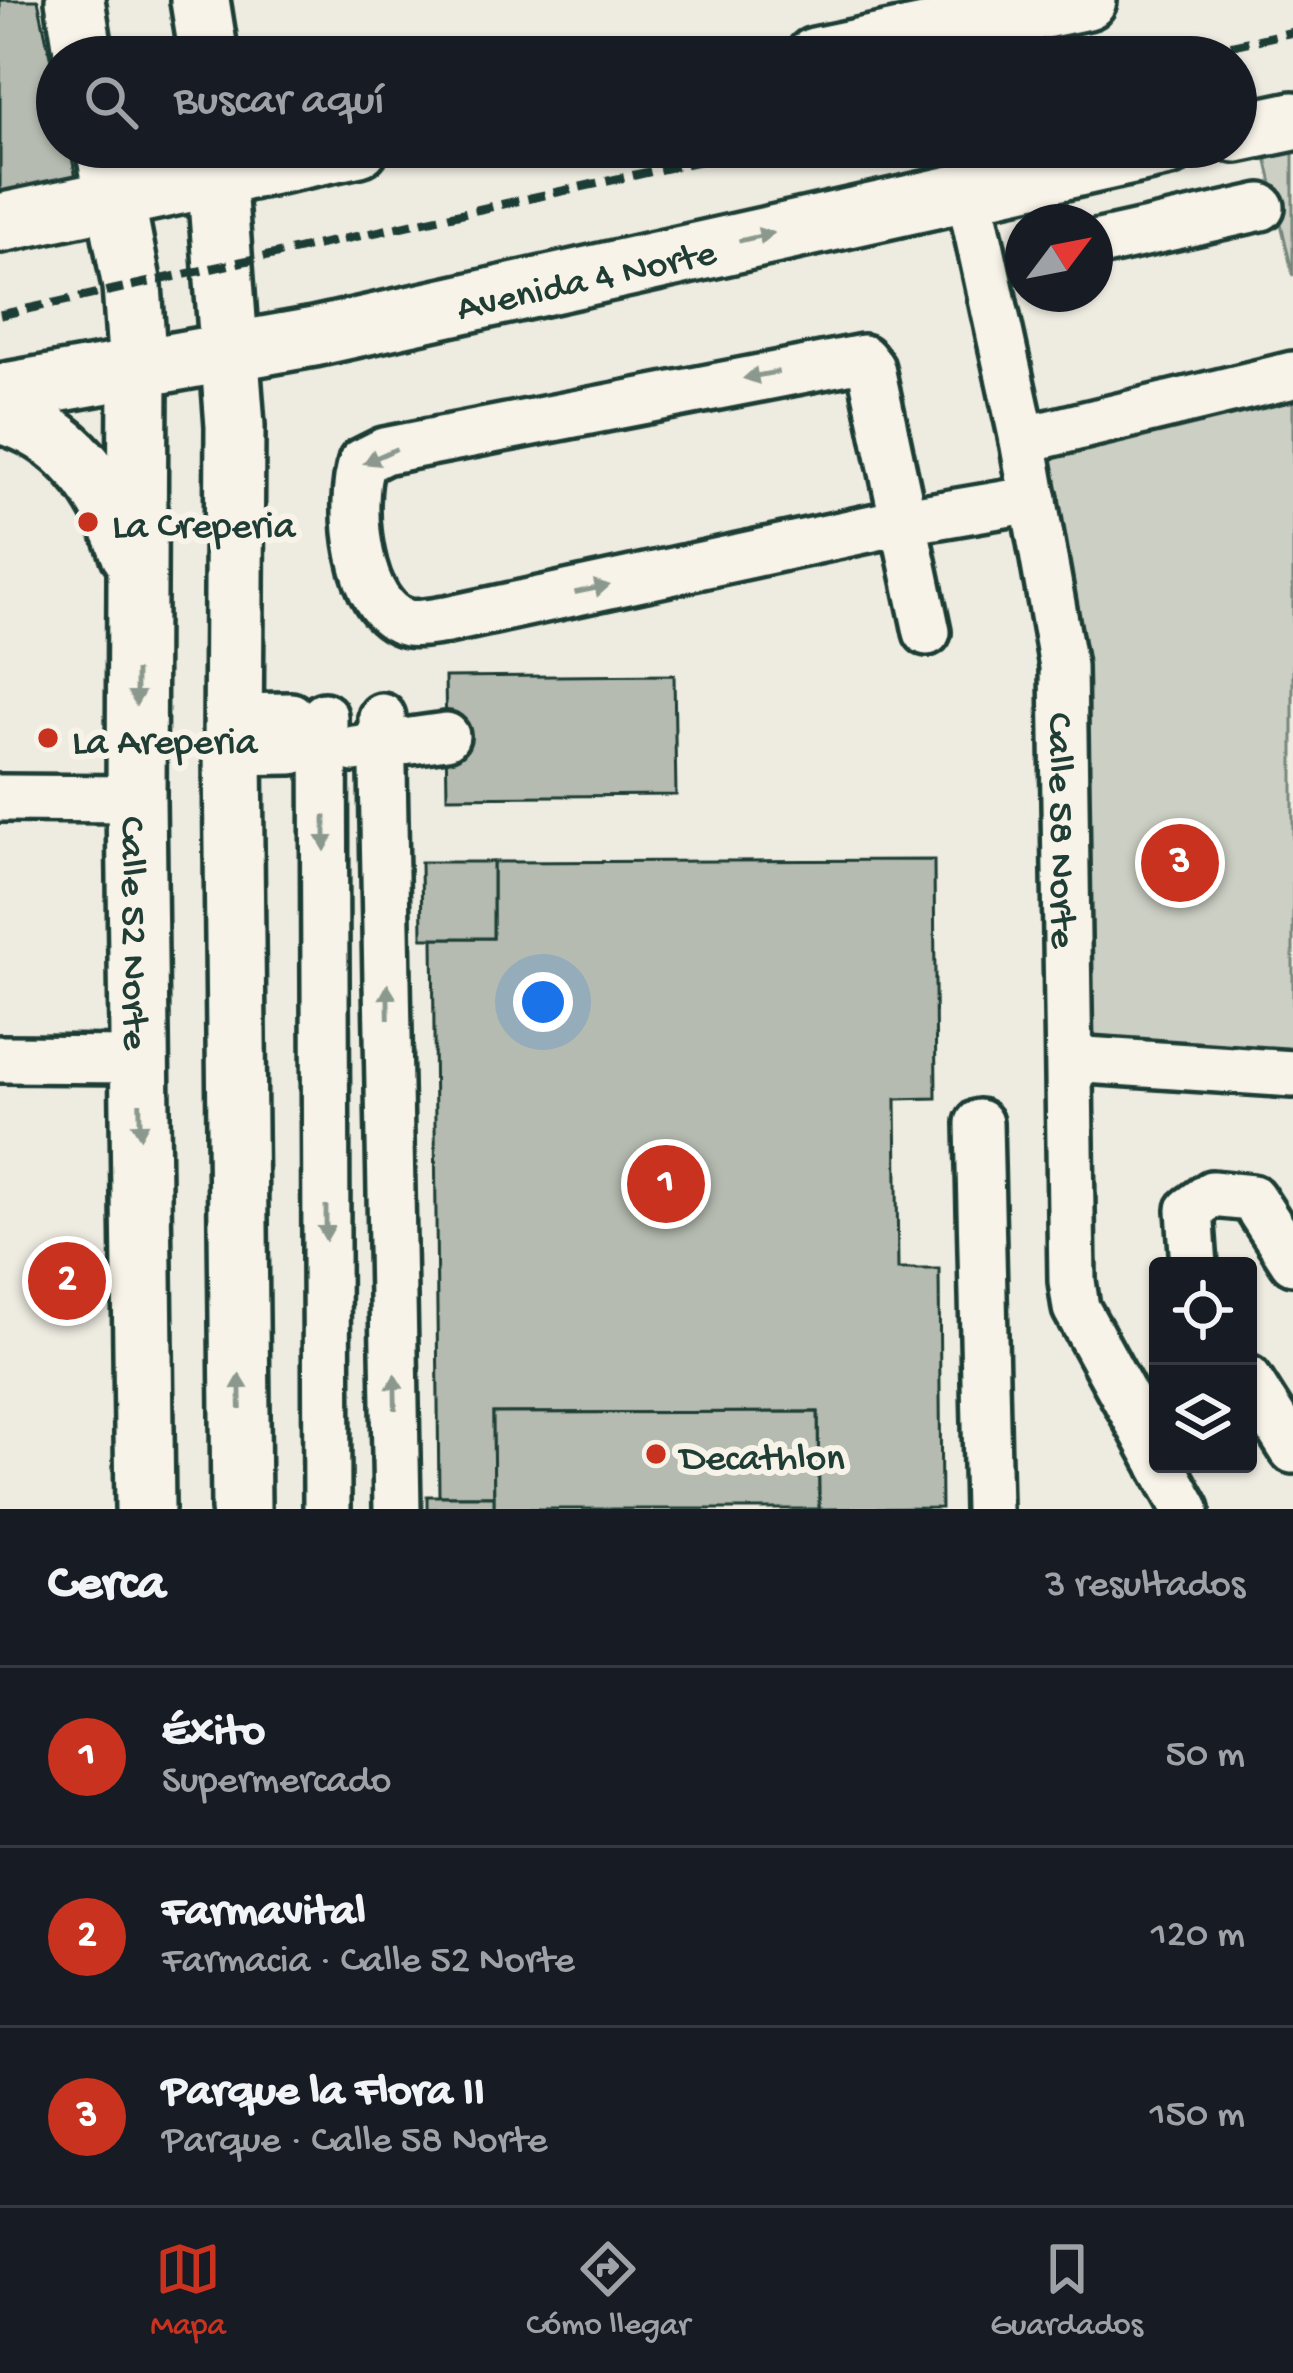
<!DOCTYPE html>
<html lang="es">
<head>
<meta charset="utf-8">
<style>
  :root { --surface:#171b24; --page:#20242c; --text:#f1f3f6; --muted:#9ea1a6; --line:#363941; --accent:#c8321e }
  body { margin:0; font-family:"Gochi Hand",sans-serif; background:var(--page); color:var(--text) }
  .controls { position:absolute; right:36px; bottom:36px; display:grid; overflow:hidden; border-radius:12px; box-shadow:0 3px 9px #0004 }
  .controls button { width:108px; height:108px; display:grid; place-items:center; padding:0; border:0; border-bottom:3px solid var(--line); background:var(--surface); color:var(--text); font:60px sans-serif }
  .compass { position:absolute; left:1005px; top:204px; width:108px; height:108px; border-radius:50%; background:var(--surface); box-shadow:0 3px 9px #0004; rotate:58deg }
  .you { position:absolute; left:543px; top:1002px; width:42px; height:42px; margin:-30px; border:9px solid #fff; border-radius:50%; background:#1a73e8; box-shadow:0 0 0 18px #1a73e833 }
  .badge { display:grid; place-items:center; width:78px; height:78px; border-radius:50%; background:var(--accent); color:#fff; font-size:39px; font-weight:700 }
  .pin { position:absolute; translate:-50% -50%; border:6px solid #fff; box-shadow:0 3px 12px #0006 }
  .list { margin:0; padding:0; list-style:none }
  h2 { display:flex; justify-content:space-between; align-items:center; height:156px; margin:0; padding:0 48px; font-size:51px }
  h2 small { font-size:39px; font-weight:400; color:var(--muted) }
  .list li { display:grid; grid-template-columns:78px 1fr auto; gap:36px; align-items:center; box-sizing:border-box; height:180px; padding:0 48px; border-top:3px solid var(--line) }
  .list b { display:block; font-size:45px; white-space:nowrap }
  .list p { margin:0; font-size:39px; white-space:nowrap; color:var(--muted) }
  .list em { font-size:39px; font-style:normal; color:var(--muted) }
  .icon { flex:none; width:66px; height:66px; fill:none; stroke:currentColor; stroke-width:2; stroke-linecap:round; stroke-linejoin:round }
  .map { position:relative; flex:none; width:1293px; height:1509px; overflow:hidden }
  .search { position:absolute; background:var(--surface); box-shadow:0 3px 9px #0004; left:36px; right:36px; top:36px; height:132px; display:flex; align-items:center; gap:30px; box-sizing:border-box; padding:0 42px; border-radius:66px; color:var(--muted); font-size:45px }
  .sheet { height:696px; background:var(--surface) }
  nav { display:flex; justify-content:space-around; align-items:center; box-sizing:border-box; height:168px; border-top:3px solid var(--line); background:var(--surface); font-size:33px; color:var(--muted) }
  nav a { display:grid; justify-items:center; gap:6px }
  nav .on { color:var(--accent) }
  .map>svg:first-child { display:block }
</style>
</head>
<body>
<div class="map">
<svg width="1293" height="1509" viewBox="0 0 1293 1509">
  <rect width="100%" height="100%" fill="#eeece1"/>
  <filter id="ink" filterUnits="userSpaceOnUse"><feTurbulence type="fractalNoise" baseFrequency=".00833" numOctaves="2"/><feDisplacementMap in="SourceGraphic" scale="24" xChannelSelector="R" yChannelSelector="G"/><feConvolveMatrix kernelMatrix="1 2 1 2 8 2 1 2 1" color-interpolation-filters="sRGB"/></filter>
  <g filter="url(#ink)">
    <g fill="#cccfc4" stroke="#76867c" stroke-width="3">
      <path d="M1293 121V276L1265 153Z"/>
      <path d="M1293 375V1074L1071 1059 1063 666 1023 440Z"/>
    </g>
    <g fill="#b5bbb0" stroke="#1f3d34" stroke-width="3">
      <path d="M0 0H38L57 89V147H70L76 178 0 196Z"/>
      <path d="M674 675 676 795 447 797 445 677Z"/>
      <path d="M934 860 936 1098 896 1099 898 1269H939L941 1508 819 1509 818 1412 493 1413 494 1496H439L433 938H493V862Z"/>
      <path d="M421 862H493V938H422Z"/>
      <path d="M818 1412 819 1509H494L493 1413Z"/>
      <rect x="427" y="1496" width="67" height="13"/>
    </g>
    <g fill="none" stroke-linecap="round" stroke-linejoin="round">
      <g stroke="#1f3d34" stroke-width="54">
        <g id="minor">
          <path id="s1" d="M968 189 1023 440 1063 666 1072 1281 1076 1308 1158 1458"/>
          <path d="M1095 244 1261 207"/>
          <path d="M1023 440 1293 375"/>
          <path d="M927 632 871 368 863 358 384 451 362 462C348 502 356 612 408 623 420 625 436 621 447 620L905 521 1034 499"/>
          <path d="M324 716 327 1509"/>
          <path d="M233 717 291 716"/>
          <path d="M382 717 397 1509"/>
          <path d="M354 749 446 736"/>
          <path d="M233 752 292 751"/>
          <path d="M0 798 136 799"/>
          <path d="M0 1059 140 1060"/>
          <path d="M1071 1059 1293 1074"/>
          <path d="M979 1123 988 1509"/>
          <path d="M1194 1266 1190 1210 1212 1194 1252 1198 1293 1261"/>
          <path d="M1248 1379 1293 1450"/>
          <path d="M1161 1464 1186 1509"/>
        </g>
      </g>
      <g stroke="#1f3d34" stroke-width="66">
        <g id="major">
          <path d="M75 0 84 57"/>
          <path d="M200 0 209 57"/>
          <path d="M815 57 1087 0"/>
          <path d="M1236 133 1293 121"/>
          <path id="s2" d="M105 147 132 286 138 369 136 799 145 1509"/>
          <path d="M214 147 235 426 233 752 241 1509"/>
          <path d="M0 223 359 147"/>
          <path id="s3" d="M0 393 314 337 1168 147"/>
          <path d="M0 414C68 431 109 490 130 553"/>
        </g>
      </g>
      <use href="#minor" stroke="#f7f3e8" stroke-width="45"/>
      <use href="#major" stroke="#f7f3e8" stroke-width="57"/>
      <g stroke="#1f3d34" stroke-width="9" stroke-dasharray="18 9" stroke-linecap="butt">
        <path d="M1178 57 1293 32"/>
        <path d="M0 315 762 147"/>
      </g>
    </g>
    <defs><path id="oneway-solid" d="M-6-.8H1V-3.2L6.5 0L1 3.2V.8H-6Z" transform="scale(3)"/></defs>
    <g fill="#8b988e">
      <use href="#oneway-solid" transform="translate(756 237) rotate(-13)"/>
      <use href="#oneway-solid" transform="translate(761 375) rotate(169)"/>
      <use href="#oneway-solid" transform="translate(380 456) rotate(156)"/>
      <use href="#oneway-solid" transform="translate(592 589) rotate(-12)"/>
      <use href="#oneway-solid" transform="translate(136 688) rotate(90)"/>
      <use href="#oneway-solid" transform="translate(325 833) rotate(90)"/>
      <use href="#oneway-solid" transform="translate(388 1002) rotate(-91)"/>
      <use href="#oneway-solid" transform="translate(140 1120) rotate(89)"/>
      <use href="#oneway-solid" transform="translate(326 1223) rotate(90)"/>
      <use href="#oneway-solid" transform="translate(240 1392) rotate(-91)"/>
      <use href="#oneway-solid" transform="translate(395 1392) rotate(-91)"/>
    </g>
  </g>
  <g fill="#c8321e" stroke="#f7f3e8" stroke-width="4.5">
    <circle cx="88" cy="522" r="12"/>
    <circle cx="48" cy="738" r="12"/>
    <circle cx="656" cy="1454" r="12"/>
  </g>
  <g text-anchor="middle" stroke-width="12" stroke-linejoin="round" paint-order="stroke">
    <g font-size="39" fill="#1f3d34" stroke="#f7f3e8">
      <text dy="14" stroke="none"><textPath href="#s3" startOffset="597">Avenida 4 Norte</textPath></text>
      <text dy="14" stroke="none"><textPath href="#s1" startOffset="651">Calle 58 Norte</textPath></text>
      <text dy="14" stroke="none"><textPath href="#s2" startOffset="789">Calle 52 Norte</textPath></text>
    </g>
    <g font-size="39" fill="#1f3d34" stroke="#f7f3e8" text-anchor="start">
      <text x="112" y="536">La Creperia</text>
      <text x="72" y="752">La Areperia</text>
      <text x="680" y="1468">Decathlon</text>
    </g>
  </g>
</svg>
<div class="controls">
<button><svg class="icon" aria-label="locate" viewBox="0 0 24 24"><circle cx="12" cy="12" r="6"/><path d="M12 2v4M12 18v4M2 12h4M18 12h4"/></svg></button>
<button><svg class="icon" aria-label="layers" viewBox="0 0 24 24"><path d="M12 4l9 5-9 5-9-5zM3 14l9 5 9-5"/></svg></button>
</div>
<svg class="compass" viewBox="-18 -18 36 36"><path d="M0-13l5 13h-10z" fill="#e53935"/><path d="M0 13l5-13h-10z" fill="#9ea1a6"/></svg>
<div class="you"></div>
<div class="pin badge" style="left:666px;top:1184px">1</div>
<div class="pin badge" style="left:67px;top:1281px">2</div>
<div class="pin badge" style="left:1180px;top:863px">3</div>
<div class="search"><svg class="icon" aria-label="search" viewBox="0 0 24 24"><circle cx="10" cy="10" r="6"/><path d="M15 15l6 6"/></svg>Buscar aquí</div>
</div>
<section class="sheet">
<h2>Cerca<small>3 resultados</small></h2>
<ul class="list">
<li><span class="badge">1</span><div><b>Éxito</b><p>Supermercado</p></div><em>50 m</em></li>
<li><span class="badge">2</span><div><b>Farmavital</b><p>Farmacia · Calle 52 Norte</p></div><em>120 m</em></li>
<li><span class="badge">3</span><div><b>Parque la Flora II</b><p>Parque · Calle 58 Norte</p></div><em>150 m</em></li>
</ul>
</section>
<nav>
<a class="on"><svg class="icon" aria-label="map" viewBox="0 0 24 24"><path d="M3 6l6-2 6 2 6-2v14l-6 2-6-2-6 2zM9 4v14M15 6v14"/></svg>Mapa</a>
<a><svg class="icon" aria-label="directions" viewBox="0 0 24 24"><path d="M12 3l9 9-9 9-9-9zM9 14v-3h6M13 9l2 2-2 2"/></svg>Cómo llegar</a>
<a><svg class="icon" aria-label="saved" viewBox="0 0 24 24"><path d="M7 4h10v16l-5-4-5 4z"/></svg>Guardados</a>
</nav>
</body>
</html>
